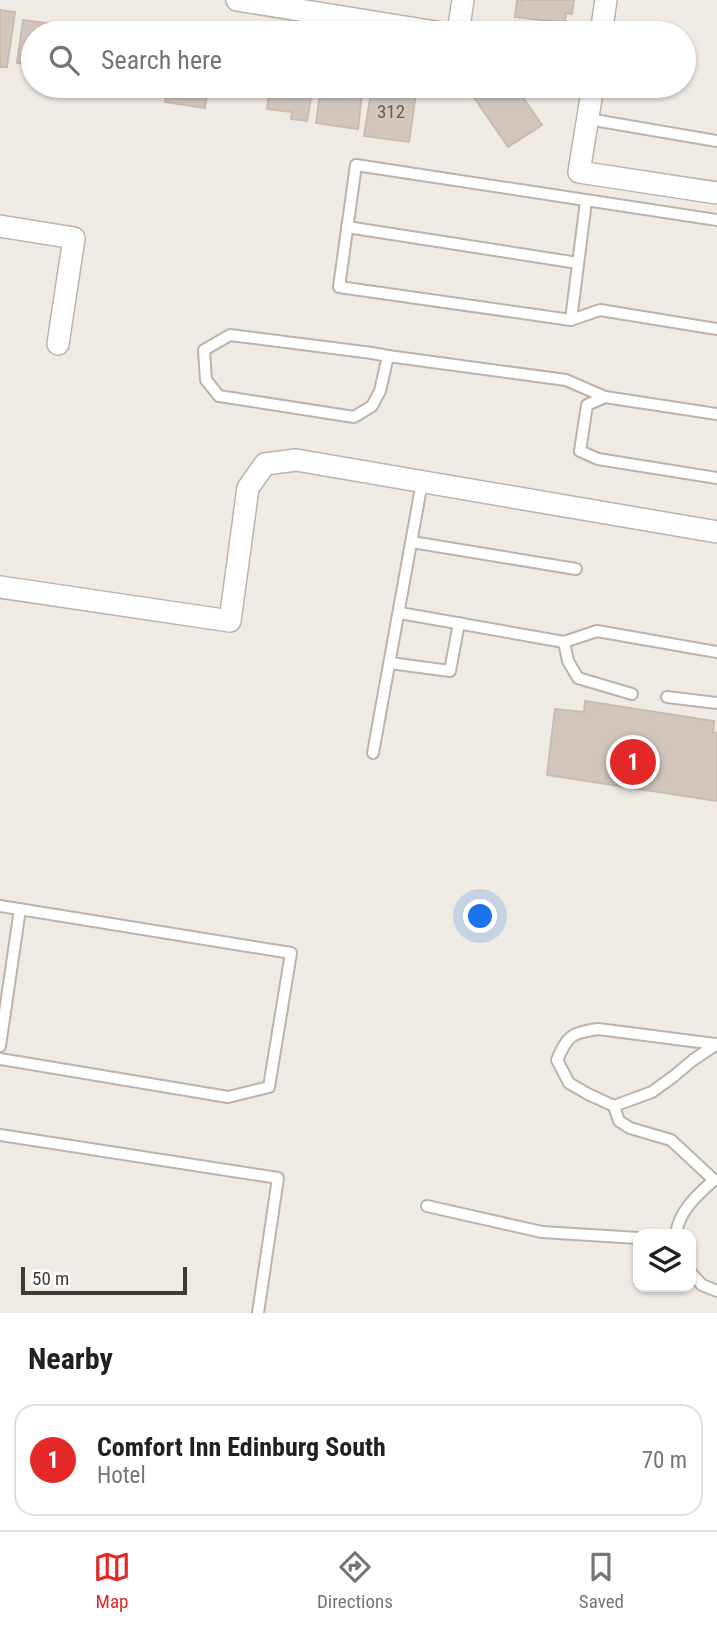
<!DOCTYPE html>
<html lang="en">
<head>
<meta charset="utf-8">
<style>
  :root { --surface:#fff; --page:#f2f2f2; --text:#202124; --muted:#757577; --line:#e0e0e0; --accent:#e32827 }
  body { margin:0; font-family:"Roboto Condensed",sans-serif; background:var(--page); color:var(--text) }
  .controls { position:absolute; right:21px; bottom:21px; display:grid; overflow:hidden; border-radius:14px; box-shadow:0 2px 5px #0004 }
  .controls button { width:63px; height:63px; display:grid; place-items:center; padding:0; border:0; border-bottom:2px solid var(--line); background:var(--surface); color:var(--text); font:35px sans-serif }
  .scale { position:absolute; left:21px; bottom:18px; width:166px; box-sizing:border-box; padding-left:7px; border:4px solid #413a34; border-top:0; font-size:19px; line-height:24px; white-space:nowrap; color:#413a34; -webkit-text-stroke:5px #fff; paint-order:stroke }
  .you { position:absolute; left:481px; top:917px; width:24px; height:24px; margin:-18px; border:5px solid #fff; border-radius:50%; background:#1a73e8; box-shadow:0 0 0 10px #1a73e833 }
  .badge { display:grid; place-items:center; width:46px; height:46px; border-radius:50%; background:var(--accent); color:#fff; font-size:23px; font-weight:700 }
  .pin { position:absolute; translate:-50% -50%; border:4px solid #fff; box-shadow:0 2px 7px #0006 }
  .list { margin:0; padding:0; list-style:none }
  h2 { display:flex; justify-content:space-between; align-items:center; height:91px; margin:0; padding:0 28px; font-size:30px }
  h2 small { font-size:23px; font-weight:400; color:var(--muted) }
  .list li { display:grid; grid-template-columns:46px 1fr auto; gap:21px; align-items:center; box-sizing:border-box; height:112px; margin:0 14px 14px; padding:0 14px; border:2px solid var(--line); border-radius:21px }
  .list b { display:block; font-size:26px; white-space:nowrap }
  .list p { margin:0; font-size:23px; white-space:nowrap; color:var(--muted) }
  .list em { font-size:23px; font-style:normal; color:var(--muted) }
  .icon { flex:none; width:38px; height:38px; fill:none; stroke:currentColor; stroke-width:2; stroke-linecap:round; stroke-linejoin:round }
  .map { position:relative; flex:none; width:717px; height:1313px; overflow:hidden }
  .search { position:absolute; background:var(--surface); box-shadow:0 2px 5px #0004; left:21px; right:21px; top:21px; height:77px; display:flex; align-items:center; gap:18px; box-sizing:border-box; padding:0 24px; border-radius:38px; color:var(--muted); font-size:26px }
  .sheet { height:217px; background:var(--surface) }
  nav { display:flex; justify-content:space-around; align-items:center; box-sizing:border-box; height:98px; border-top:2px solid var(--line); background:var(--surface); font-size:19px; color:var(--muted) }
  nav a { display:grid; justify-items:center; gap:4px }
  nav .on { color:var(--accent) }
  .map>svg:first-child { display:block }
</style>
</head>
<body>
<div class="map">
<svg width="717" height="1313" viewBox="0 0 717 1313">
  <rect width="100%" height="100%" fill="#f0eae4"/>
  <g fill="#d3c7bd" stroke="#cabbae" stroke-width="2">
    <path d="M521 0H574L572 14 566 13 565 23 515 17 517 1 521 2Z"/>
    <path d="M0 10 15 12 7 67H0Z"/>
    <path d="M23 20 54 24 53 33H33V65L17 63Z"/>
    <path d="M168 86H208L205 108 165 102Z"/>
    <path d="M218 86H262L261 94 217 88Z"/>
    <path d="M270 86H313L307 121 291 119 292 112 267 109Z"/>
    <path d="M321 86H363L358 129 316 123Z"/>
    <path d="M372 86H417L409 142 364 136Z"/>
    <path d="M487 86H515L542 125 508 147 473 96 481 90 484 95 490 90Z"/>
    <path d="M585 701 714 721 713 732 717 733V801L547 775 555 709 584 712Z"/>
  </g>
  <g fill="none" stroke-linecap="round" stroke-linejoin="round">
    <g stroke="#bdb3aa" stroke-width="14">
      <g id="lane">
        <path d="M588 119 717 141"/>
        <path d="M717 220 356 165 339 287 571 320 600 310 717 329"/>
        <path d="M347 227 578 263"/>
        <path d="M571 320 586 201"/>
        <path d="M388 356 380 391 372 406 354 417 219 396 206 380 204 350 230 335 372 353 388 356 566 380 605 397"/>
        <path d="M717 414 605 397 587 405 580 451 598 459 717 478"/>
        <path d="M412 542 576 569"/>
        <path d="M400 613 564 642 597 631 717 652"/>
        <path d="M564 642 568 661 578 678 632 694"/>
        <path d="M390 663 450 671 459 623"/>
        <path d="M667 697 717 703"/>
        <path d="M373 753 422 482"/>
        <path d="M0 906 291 953 269 1087 228 1097 0 1059"/>
        <path d="M0 1046 20 909"/>
        <path d="M614 1106 588 1094 569 1083 557 1060C568 1035 571 1033 598 1029L715 1044"/>
        <path d="M0 1135 278 1178 258 1313"/>
        <path d="M714 1180 671 1140 630 1128 619 1121 614 1106 652 1092 674 1076 693 1060 717 1044"/>
        <path d="M427 1206 542 1232 638 1238"/>
        <path d="M676 1234C679 1211 697 1195 714 1180H717"/>
        <path d="M691 1273 702 1285 717 1291"/>
      </g>
    </g>
    <g stroke="#bdb3aa" stroke-width="24">
      <g id="street">
        <path d="M237 0 442 33"/>
        <path d="M458 33 463 0"/>
        <path d="M601 33 606 0"/>
        <path d="M593 86 579 172 717 193"/>
        <path d="M0 226 74 238 58 344"/>
        <path d="M0 587 230 621 248 488 265 464 296 460 717 532"/>
      </g>
    </g>
    <use href="#lane" stroke="#fff" stroke-width="10"/>
    <use href="#street" stroke="#fff" stroke-width="21"/>
  </g>
  <g text-anchor="middle" stroke-width="5" stroke-linejoin="round" paint-order="stroke">
    <g font-size="19" fill="#665d56">
      <text x="391" y="118">312</text>
    </g>
  </g>
</svg>
<div class="controls">
<button><svg class="icon" aria-label="layers" viewBox="0 0 24 24"><path d="M12 4l9 5-9 5-9-5zM3 14l9 5 9-5"/></svg></button>
</div>
<div class="scale">50 m</div>
<div class="you"></div>
<div class="pin badge" style="left:633px;top:762px">1</div>
<div class="search"><svg class="icon" aria-label="search" viewBox="0 0 24 24"><circle cx="10" cy="10" r="6"/><path d="M15 15l6 6"/></svg>Search here</div>
</div>
<section class="sheet">
<h2>Nearby<small></small></h2>
<ul class="list">
<li><span class="badge">1</span><div><b>Comfort Inn Edinburg South</b><p>Hotel</p></div><em>70 m</em></li>
</ul>
</section>
<nav>
<a class="on"><svg class="icon" aria-label="map" viewBox="0 0 24 24"><path d="M3 6l6-2 6 2 6-2v14l-6 2-6-2-6 2zM9 4v14M15 6v14"/></svg>Map</a>
<a><svg class="icon" aria-label="directions" viewBox="0 0 24 24"><path d="M12 3l9 9-9 9-9-9zM9 14v-3h6M13 9l2 2-2 2"/></svg>Directions</a>
<a><svg class="icon" aria-label="saved" viewBox="0 0 24 24"><path d="M7 4h10v16l-5-4-5 4z"/></svg>Saved</a>
</nav>
</body>
</html>
